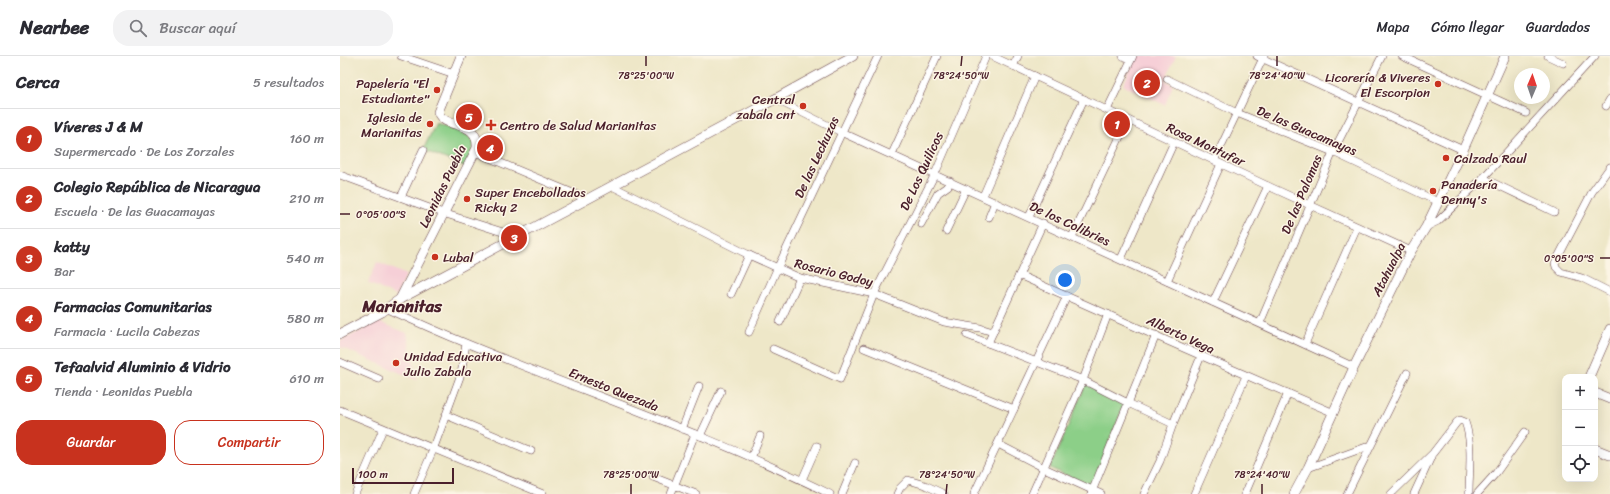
<!DOCTYPE html>
<html lang="es">
<head>
<meta charset="utf-8">
<style>
  :root { --surface:#fff; --page:#f2f2f3; --text:#2b2b33; --muted:#7c7c81; --line:#e1e1e2; --accent:#c8321e }
  body { margin:0; font-family:Sriracha,sans-serif; background:var(--page); color:var(--text) }
  .controls { position:absolute; right:12px; bottom:12px; display:grid; overflow:hidden; border-radius:8px; box-shadow:0 4px 16px #0002 }
  .controls button { width:36px; height:36px; display:grid; place-items:center; padding:0; border:0; border-bottom:1px solid var(--line); background:var(--surface); color:var(--text); font:20px sans-serif }
  .compass { position:absolute; left:1174px; top:12px; width:36px; height:36px; border-radius:50%; background:var(--surface); box-shadow:0 4px 16px #0002; rotate:2deg }
  .scale { position:absolute; left:12px; bottom:10px; width:102px; box-sizing:border-box; padding-left:4px; border:2px solid #4a1f2b; border-top:0; font-size:11px; line-height:14px; white-space:nowrap; color:#4a1f2b; -webkit-text-stroke:3px #fcf5e5; paint-order:stroke }
  .you { position:absolute; left:725px; top:224px; width:14px; height:14px; margin:-10px; border:3px solid #fff; border-radius:50%; background:#1a73e8; box-shadow:0 0 0 6px #1a73e833 }
  .badge { display:grid; place-items:center; width:26px; height:26px; border-radius:50%; background:var(--accent); color:#fff; font-size:13px; font-weight:700 }
  .pin { position:absolute; translate:-50% -50%; border:2px solid #fff; box-shadow:0 1px 4px #0006 }
  .list { margin:0; padding:0; list-style:none }
  h2 { display:flex; justify-content:space-between; align-items:center; height:52px; margin:0; padding:0 16px; font-size:17px }
  h2 small { font-size:13px; font-weight:400; color:var(--muted) }
  .list li { display:grid; grid-template-columns:26px 1fr auto; gap:12px; align-items:center; box-sizing:border-box; height:60px; padding:0 16px; border-top:1px solid var(--line) }
  .list b { display:block; font-size:15px; white-space:nowrap }
  .list p { margin:0; font-size:13px; white-space:nowrap; color:var(--muted) }
  .list em { font-size:13px; font-style:normal; color:var(--muted) }
  .actions { display:flex; gap:8px; padding:12px 16px }
  .actions a { flex:1; padding:9px 0; border:1px solid var(--accent); border-radius:16px; text-align:center; font-size:14px; color:var(--accent) }
  .actions .main { background:var(--accent); color:#fff }
  .icon { flex:none; width:22px; height:22px; fill:none; stroke:currentColor; stroke-width:2; stroke-linecap:round; stroke-linejoin:round }
  .map { position:relative; flex:none; width:1270px; height:438px; overflow:hidden }
  header { display:flex; align-items:center; gap:24px; box-sizing:border-box; height:56px; padding:0 20px; background:var(--surface); border-bottom:1px solid var(--line) }
  header strong { font-size:19px }
  nav { display:flex; gap:22px; margin-inline-start:auto; font-size:14px }
  .search { width:280px; height:36px; background:var(--page); display:flex; align-items:center; gap:10px; box-sizing:border-box; padding:0 14px; border-radius:16px; color:var(--muted); font-size:15px }
  main { display:flex }
  aside { flex:1; background:var(--surface) }
  .map>svg:first-child { display:block }
</style>
</head>
<body>
<header>
<strong>Nearbee</strong>
<div class="search"><svg class="icon" aria-label="search" viewBox="0 0 24 24"><circle cx="10" cy="10" r="6"/><path d="M15 15l6 6"/></svg>Buscar aquí</div>
<nav><a>Mapa</a><a>Cómo llegar</a><a>Guardados</a></nav>
</header>
<main>
<aside>
<h2>Cerca<small>5 resultados</small></h2>
<ul class="list">
<li><span class="badge">1</span><div><b>Víveres J &amp; M</b><p>Supermercado · De Los Zorzales</p></div><em>160 m</em></li>
<li><span class="badge">2</span><div><b>Colegio República de Nicaragua</b><p>Escuela · De las Guacamayas</p></div><em>210 m</em></li>
<li><span class="badge">3</span><div><b>katty</b><p>Bar</p></div><em>540 m</em></li>
<li><span class="badge">4</span><div><b>Farmacias Comunitarias</b><p>Farmacia · Lucila Cabezas</p></div><em>580 m</em></li>
<li><span class="badge">5</span><div><b>Tefaalvid Aluminio &amp; Vidrio</b><p>Tienda · Leonidas Puebla</p></div><em>610 m</em></li>
</ul>
<div class="actions"><a class="main">Guardar</a><a>Compartir</a></div>
</aside>
<div class="map">
<svg width="1270" height="438" viewBox="0 0 1270 438">
  <rect width="100%" height="100%" fill="#fcf5e5"/>
  <filter id="ink" filterUnits="userSpaceOnUse"><feTurbulence type="fractalNoise" baseFrequency=".025" numOctaves="2"/><feDisplacementMap in="SourceGraphic" scale="8" xChannelSelector="R" yChannelSelector="G"/><feConvolveMatrix kernelMatrix="1 2 1 2 8 2 1 2 1" color-interpolation-filters="sRGB"/></filter>
  <filter id="wash" filterUnits="userSpaceOnUse"><feTurbulence type="fractalNoise" baseFrequency=".012" numOctaves="4" result="noise"/><feDisplacementMap in="SourceGraphic" scale="16" xChannelSelector="R" yChannelSelector="G"/><feGaussianBlur stdDeviation="0.9" result="paint"/><feColorMatrix in="noise" values="0 0 0 0 0 0 0 0 0 0 0 0 0 0 0 0 0 1.4 0 .05"/><feComposite in="paint" operator="in"/></filter>
  <g filter="url(#wash)">
    <rect width="100%" height="100%" fill="#eee7c8"/>
    <g fill="#f6cfd7">
      <path d="M797 0H836L825 24 833 29 825 49 783 29Z"/>
      <path d="M37 206 66 219 56 240 28 227Z"/>
      <path d="M39 266 67 277 77 324 0 291V285Z"/>
    </g>
    <g fill="#8ccf88" stroke="#6b775a">
      <path d="M96 67C110 72 127 74 135 87L126 111 83 94Z"/>
      <path d="M746 328 785 346 752 431 710 412Z"/>
    </g>
  </g>
  <g filter="url(#ink)">
    <g fill="none" stroke-linecap="round" stroke-linejoin="round">
      <g stroke="#633d43" stroke-width="8">
        <g id="street">
          <path d="M61 0 114 18"/>
          <path d="M652 0 928 130 1071 195"/>
          <path d="M783 0 791 4"/>
          <path d="M917 0 1123 94"/>
          <path d="M1062 0 1186 57"/>
          <path d="M1208 0 1223 7"/>
          <path d="M673 10 678 0"/>
          <path d="M827 23 897 57 993 96 1098 146"/>
          <path d="M435 43 501 76 1014 311"/>
          <path d="M1266 50 1270 43"/>
          <path d="M767 54 793 0"/>
          <path d="M135 96 247 143"/>
          <path d="M552 98 597 0"/>
          <path d="M874 105 924 0"/>
          <path d="M1270 111 1252 136 1215 207 1216 211 1221 216 1242 222 1270 236"/>
          <path d="M0 119 103 157 178 181"/>
          <path d="M1143 122 1214 156"/>
          <path d="M272 130 409 199 460 222 534 238 604 266 640 272 653 276"/>
          <path d="M643 140 695 20"/>
          <path d="M61 141 83 94"/>
          <path d="M649 161 655 146"/>
          <path d="M689 161 744 43"/>
          <path d="M581 168 598 137 608 130 610 125"/>
          <path d="M1086 171 1098 165 1143 122 1255 0"/>
          <path d="M606 175 626 133"/>
          <path d="M732 181 788 64"/>
          <path d="M781 203 834 86"/>
          <path d="M679 219C784 266 888 312 994 357"/>
          <path d="M827 225 881 108"/>
          <path d="M391 238 409 199"/>
          <path d="M873 246 928 130"/>
          <path d="M48 253C74 265 101 277 128 288 249 338 373 380 490 438"/>
          <path d="M440 266 460 222"/>
          <path d="M920 267 993 96 1042 0"/>
          <path d="M409 276 437 213 538 0"/>
          <path d="M627 279 743 324 788 347 833 368"/>
          <path d="M648 287 703 167"/>
          <path d="M965 288 1017 171"/>
          <path d="M524 292 674 353"/>
          <path d="M433 293 500 323 534 238 595 118 646 0"/>
          <path d="M0 306 39 323"/>
          <path d="M0 354 203 438"/>
          <path d="M106 359 191 395"/>
          <path d="M342 373 359 330"/>
          <path d="M360 380 381 335"/>
          <path d="M658 388 704 412 761 438"/>
          <path d="M411 402 420 380"/>
          <path d="M968 412 1029 390"/>
          <path d="M313 421 356 438"/>
          <path d="M462 424 477 390"/>
          <path d="M15 438 43 373"/>
          <path d="M74 438 93 394 121 318 126 288"/>
          <path d="M331 438 355 378"/>
          <path d="M502 438 515 407"/>
          <path d="M557 438 560 432 568 424 585 429 604 438"/>
          <path d="M634 438 727 240"/>
          <path d="M692 438 743 324 768 258"/>
          <path d="M751 438 816 279"/>
          <path d="M804 438 820 405 833 368 861 300"/>
          <path d="M854 438 906 320"/>
          <path d="M905 438 948 337"/>
          <path d="M1007 438 1067 317"/>
          <path d="M1051 438 1093 397 1117 366 1120 364 1125 366C1133 388 1129 415 1129 438"/>
          <path d="M1074 438 1091 401"/>
          <path d="M1137 438 1156 417 1185 376"/>
        </g>
      </g>
      <g stroke="#633d43" stroke-width="10">
        <g id="secondary">
          <path d="M60 243 137 92C139 62 105 75 98 56L121 0"/>
          <path d="M0 278 42 256 60 243 435 43 513 0"/>
          <path d="M1249 321 1270 273"/>
          <path d="M1255 337 1270 343"/>
          <path d="M1255 393 1270 399"/>
          <path d="M954 438 968 412 1014 311 1071 195 1086 171 1123 94 1165 0"/>
        </g>
      </g>
      <use href="#street" stroke="#fff" stroke-width="7"/>
      <use href="#secondary" stroke="#fff" stroke-width="9"/>
    </g>
  </g>
  <path fill="none" stroke="#4a1f2b" stroke-width="1.5" d="M306 10V0M621 10 622 0M937 10V0M0 158H10M1260 202H1270M291 438V428M606 438 607 428M922 438V428"/>
  <g fill="#c8321e" stroke="#fcf5e5" stroke-width="1.5">
    <circle cx="1098" cy="28" r="4"/>
    <circle cx="97" cy="34" r="4"/>
    <circle cx="463" cy="50" r="4"/>
    <circle cx="90" cy="68" r="4"/>
    <path d="M149 63h4v4h4v4h-4v4h-4v-4h-4v-4h4z"/>
    <circle cx="1106" cy="102" r="4"/>
    <circle cx="1093" cy="135" r="4"/>
    <circle cx="127" cy="143" r="4"/>
    <circle cx="95" cy="201" r="4"/>
    <circle cx="56" cy="307" r="4"/>
  </g>
  <g text-anchor="middle" stroke-width="3" stroke-linejoin="round" paint-order="stroke">
    <g font-size="13" fill="#4a1f2b" stroke="#fcf5e5" text-anchor="start">
      <text x="1090" y="26" text-anchor="end">Licorería &amp; Viveres<tspan x="1090" dy="15">El Escorpion</tspan></text>
      <text x="89" y="32" text-anchor="end">Papelería "El<tspan x="89" dy="15">Estudiante"</tspan></text>
      <text x="455" y="48" text-anchor="end">Central<tspan x="455" dy="15">zabala cnt</tspan></text>
      <text x="82" y="66" text-anchor="end">Iglesia de<tspan x="82" dy="15">Marianitas</tspan></text>
      <text x="160" y="74">Centro de Salud Marianitas</text>
      <text x="1114" y="107">Calzado Raul</text>
      <text x="1101" y="133">Panadería<tspan x="1101" dy="15">Denny's</tspan></text>
      <text x="135" y="141">Super Encebollados<tspan x="135" dy="15">Ricky 2</tspan></text>
      <text x="103" y="206">Lubal</text>
      <text x="64" y="305">Unidad Educativa<tspan x="64" dy="15">Julio Zabala</tspan></text>
    </g>
    <g font-size="13" fill="#4a1f2b" stroke="#fcf5e5">
      <text transform="translate(967 74) rotate(23)" y="5">De las Guacamayas</text>
      <text transform="translate(866 88) rotate(25)" y="5">Rosa Montufar</text>
      <text transform="translate(476 101) rotate(-65)" y="5">De las Lechuzas</text>
      <text transform="translate(581 115) rotate(-65)" y="5">De Los Quilicos</text>
      <text transform="translate(102 130) rotate(-64)" y="5">Leonidas Puebla</text>
      <text transform="translate(961 138) rotate(-67)" y="5">De las Palomas</text>
      <text transform="translate(730 167) rotate(25)" y="5">De los Colibries</text>
      <text transform="translate(1048 213) rotate(-63)" y="5">Atahualpa</text>
      <text transform="translate(494 216) rotate(14)" y="5">Rosario Godoy</text>
      <text transform="translate(841 278) rotate(25)" y="5">Alberto Vega</text>
      <text transform="translate(274 333) rotate(22)" y="5">Ernesto Quezada</text>
    </g>
    <g font-size="17" font-weight="bold" fill="#4a1f2b" stroke="#fcf5e5">
      <text x="62" y="256">Marianitas</text>
    </g>
  </g>
  <g font-size="10" text-anchor="middle" fill="#4a1f2b" stroke="#fcf5e5" stroke-width="3" stroke-linejoin="round" paint-order="stroke">
    <text x="306" y="23">78°25'00"W</text>
    <text x="621" y="23">78°24'50"W</text>
    <text x="937" y="23">78°24'40"W</text>
    <text x="41" y="162">0°05'00"S</text>
    <text x="1229" y="206">0°05'00"S</text>
    <text x="291" y="422">78°25'00"W</text>
    <text x="607" y="422">78°24'50"W</text>
    <text x="922" y="422">78°24'40"W</text>
  </g>
</svg>
<div class="controls">
<button>+</button>
<button>−</button>
<button><svg class="icon" aria-label="locate" viewBox="0 0 24 24"><circle cx="12" cy="12" r="6"/><path d="M12 2v4M12 18v4M2 12h4M18 12h4"/></svg></button>
</div>
<svg class="compass" viewBox="-18 -18 36 36"><path d="M0-13l5 13h-10z" fill="#e53935"/><path d="M0 13l5-13h-10z" fill="#7c7c81"/></svg>
<div class="scale">100 m</div>
<div class="you"></div>
<div class="pin badge" style="left:777px;top:68px">1</div>
<div class="pin badge" style="left:807px;top:27px">2</div>
<div class="pin badge" style="left:174px;top:182px">3</div>
<div class="pin badge" style="left:150px;top:92px">4</div>
<div class="pin badge" style="left:129px;top:61px">5</div>
</div>
</main>
</body>
</html>
